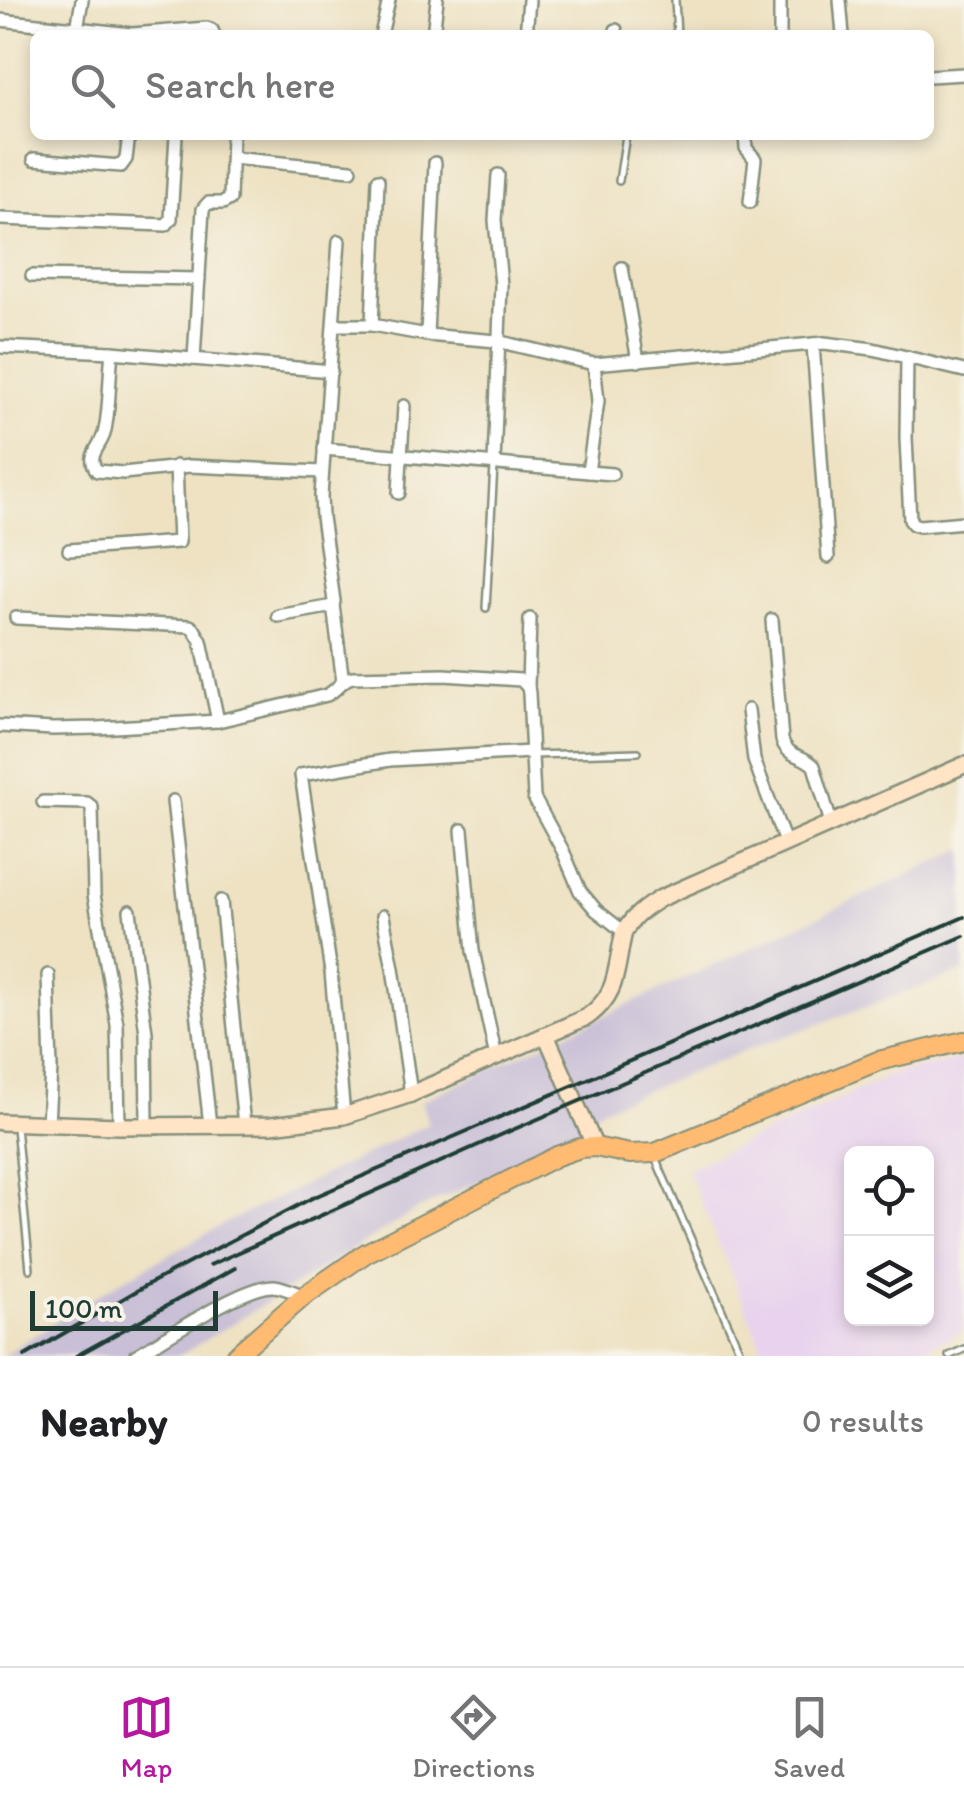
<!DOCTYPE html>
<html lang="en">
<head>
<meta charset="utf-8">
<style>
  :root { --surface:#fff; --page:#f6f6f6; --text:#202124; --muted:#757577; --line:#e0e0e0; --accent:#b5179e }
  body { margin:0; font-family:Itim,sans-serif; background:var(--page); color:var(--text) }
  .controls { position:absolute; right:30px; bottom:30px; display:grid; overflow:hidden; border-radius:15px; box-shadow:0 5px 15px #0003 }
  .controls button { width:90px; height:90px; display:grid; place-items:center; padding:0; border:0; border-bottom:2px solid var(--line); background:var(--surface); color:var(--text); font:50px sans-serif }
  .scale { position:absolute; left:30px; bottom:25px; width:188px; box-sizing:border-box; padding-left:10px; border:5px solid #1f3d34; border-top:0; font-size:28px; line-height:35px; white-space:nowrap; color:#1f3d34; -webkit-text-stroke:8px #f7f3e8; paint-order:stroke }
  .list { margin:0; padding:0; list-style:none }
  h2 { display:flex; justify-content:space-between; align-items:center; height:130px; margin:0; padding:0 40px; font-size:42px }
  h2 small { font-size:32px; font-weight:400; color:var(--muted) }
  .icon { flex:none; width:55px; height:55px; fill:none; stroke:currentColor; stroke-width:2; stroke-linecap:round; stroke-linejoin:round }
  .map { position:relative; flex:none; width:964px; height:1356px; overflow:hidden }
  .search { position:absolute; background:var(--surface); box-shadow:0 5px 15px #0003; left:30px; right:30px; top:30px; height:110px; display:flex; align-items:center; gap:25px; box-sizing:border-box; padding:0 35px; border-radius:15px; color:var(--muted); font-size:38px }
  .sheet { height:310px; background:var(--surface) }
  nav { display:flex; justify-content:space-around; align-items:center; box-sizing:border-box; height:140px; border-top:2px solid var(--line); background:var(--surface); font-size:28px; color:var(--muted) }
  nav a { display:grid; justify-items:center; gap:5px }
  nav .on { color:var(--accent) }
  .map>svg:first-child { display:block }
</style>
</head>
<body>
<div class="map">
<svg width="964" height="1356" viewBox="0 0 964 1356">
  <rect width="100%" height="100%" fill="#f7f3e8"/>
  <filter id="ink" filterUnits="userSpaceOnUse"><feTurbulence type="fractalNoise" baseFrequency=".01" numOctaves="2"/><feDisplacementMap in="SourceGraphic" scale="20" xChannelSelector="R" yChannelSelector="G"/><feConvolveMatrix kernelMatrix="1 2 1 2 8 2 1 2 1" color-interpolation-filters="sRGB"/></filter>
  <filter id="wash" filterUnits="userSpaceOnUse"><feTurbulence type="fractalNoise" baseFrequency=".0048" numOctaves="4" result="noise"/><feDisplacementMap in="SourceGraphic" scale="40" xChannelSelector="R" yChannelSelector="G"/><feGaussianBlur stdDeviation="2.25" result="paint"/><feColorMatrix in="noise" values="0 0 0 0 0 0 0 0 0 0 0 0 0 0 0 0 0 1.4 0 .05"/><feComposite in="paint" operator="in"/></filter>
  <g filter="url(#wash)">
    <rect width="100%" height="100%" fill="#eee2c3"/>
    <path fill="#e8d2ee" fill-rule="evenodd" d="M964 1059V1331L908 1356H766L687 1169 898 1072ZM852 1154H926V1318H852Z"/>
    <path fill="#c9bfd7" d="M964 849V971L742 1052 600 1109 565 1140 415 1211 179 1356H2L117 1283 222 1225 428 1124 421 1101Z"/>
  </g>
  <g filter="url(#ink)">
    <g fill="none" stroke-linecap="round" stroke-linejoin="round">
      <g stroke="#86907c" stroke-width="10">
        <g id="lane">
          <path d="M675 0 677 35"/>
          <path d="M619 181 626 135"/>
          <path d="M486 608 494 466"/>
          <path d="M531 755 638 752"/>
          <path d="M16 1127 30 1269"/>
          <path d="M654 1155 742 1356"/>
          <path d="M949 1356 964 1349"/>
        </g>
      </g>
      <g stroke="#86907c" stroke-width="16">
        <g id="street">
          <path d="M780 0V35"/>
          <path d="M840 0 843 35"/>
          <path d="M0 20 132 34 207 28 212 30 214 35"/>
          <path d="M77 29 82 0"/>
          <path d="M616 30V35"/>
          <path d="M381 35 389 0"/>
          <path d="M433 35 437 0"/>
          <path d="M526 35 529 0"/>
          <path d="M929 76 964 74"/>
          <path d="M745 135 746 148 755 159 750 202"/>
          <path d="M232 158 351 170"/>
          <path d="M34 159 121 166 126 159 129 135"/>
          <path d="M0 219 166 225 171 219 176 135"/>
          <path d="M622 268 638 361"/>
          <path d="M32 276 199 279"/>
          <path d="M335 325H372L427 335 497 341 594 364 824 343 873 349 964 371"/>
          <path d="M372 325 378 180"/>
          <path d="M427 335 435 163"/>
          <path d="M813 344 828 557"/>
          <path d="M0 347 112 352 331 371"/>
          <path d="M112 352C109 376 110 412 104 434 99 449 86 456 97 471L123 473 190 466 322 472"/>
          <path d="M907 357 906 438 910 520 913 524 919 526 964 522"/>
          <path d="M194 359 203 209 208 203H223L230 199 232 135"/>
          <path d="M324 449 612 474"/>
          <path d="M494 463 501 285 495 220 498 175"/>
          <path d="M588 472 598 401 594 364"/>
          <path d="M399 493 404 406"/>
          <path d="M69 550 179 542 176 466"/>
          <path d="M333 605 343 682"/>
          <path d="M278 616 328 607 333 605 334 601 322 517 321 496 339 241"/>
          <path d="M16 618 190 626 194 629 201 641 218 721"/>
          <path d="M772 620 782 740C788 758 803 754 814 766L831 823"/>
          <path d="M528 687 530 619"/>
          <path d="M748 710 754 760 785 842"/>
          <path d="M0 726 53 729 97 728 218 721 327 695C338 690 342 678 353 677L444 675 521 680 528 687 529 693 534 798 563 851 580 891 596 910 624 932"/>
          <path d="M173 801 210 1125"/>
          <path d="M43 802 87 803 92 807 94 895 117 1024 119 1126"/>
          <path d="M462 830 473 951 496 1057"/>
          <path d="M221 901 244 1125"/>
          <path d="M130 911 146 1033 147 1124"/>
          <path d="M383 916 393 968 411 1094"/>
          <path d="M344 1116 331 972 301 775 390 760 531 752"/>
          <path d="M48 1124 51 1068 48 975"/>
          <path d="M135 1356C164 1339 244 1285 274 1286 284 1287 294 1292 304 1296"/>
        </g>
      </g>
      <g stroke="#86907c" stroke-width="20">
        <g id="secondary">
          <path d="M546 1035 595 1147"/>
          <path d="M0 1122 119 1126 271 1125 344 1116 411 1094 587 1017C620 994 615 967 624 932 633 916 646 907 661 898L964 765"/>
        </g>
      </g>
      <g stroke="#86907c" stroke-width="22">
        <path id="primary" d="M235 1356 304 1296 366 1253 557 1156 580 1148 595 1147 630 1154 655 1153 878 1061 964 1041"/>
      </g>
      <use href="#lane" stroke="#fff" stroke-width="5"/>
      <use href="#street" stroke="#fff" stroke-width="11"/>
      <use href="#secondary" stroke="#ffe4c6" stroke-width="15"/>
      <use href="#primary" stroke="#ffbb71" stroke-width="18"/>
      <g stroke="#1f3d34" stroke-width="4">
        <path d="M210 1265 503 1134 964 936"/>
        <path d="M25 1356 145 1286 312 1198 964 917"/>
        <path d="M76 1356 235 1268"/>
      </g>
    </g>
  </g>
</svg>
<div class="controls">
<button><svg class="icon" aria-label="locate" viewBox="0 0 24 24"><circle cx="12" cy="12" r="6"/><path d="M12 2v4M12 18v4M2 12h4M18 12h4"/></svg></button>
<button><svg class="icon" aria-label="layers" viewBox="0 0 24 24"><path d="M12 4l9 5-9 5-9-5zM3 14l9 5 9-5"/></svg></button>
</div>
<div class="scale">100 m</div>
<div class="search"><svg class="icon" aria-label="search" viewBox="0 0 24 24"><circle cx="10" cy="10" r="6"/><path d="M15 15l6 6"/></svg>Search here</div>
</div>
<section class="sheet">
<h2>Nearby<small>0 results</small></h2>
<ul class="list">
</ul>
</section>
<nav>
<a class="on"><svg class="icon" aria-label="map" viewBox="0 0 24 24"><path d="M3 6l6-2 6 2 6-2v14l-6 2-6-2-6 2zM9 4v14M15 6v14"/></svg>Map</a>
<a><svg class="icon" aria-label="directions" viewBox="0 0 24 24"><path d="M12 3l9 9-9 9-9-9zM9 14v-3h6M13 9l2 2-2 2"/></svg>Directions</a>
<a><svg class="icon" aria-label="saved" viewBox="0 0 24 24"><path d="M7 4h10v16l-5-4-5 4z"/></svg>Saved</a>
</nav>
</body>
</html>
